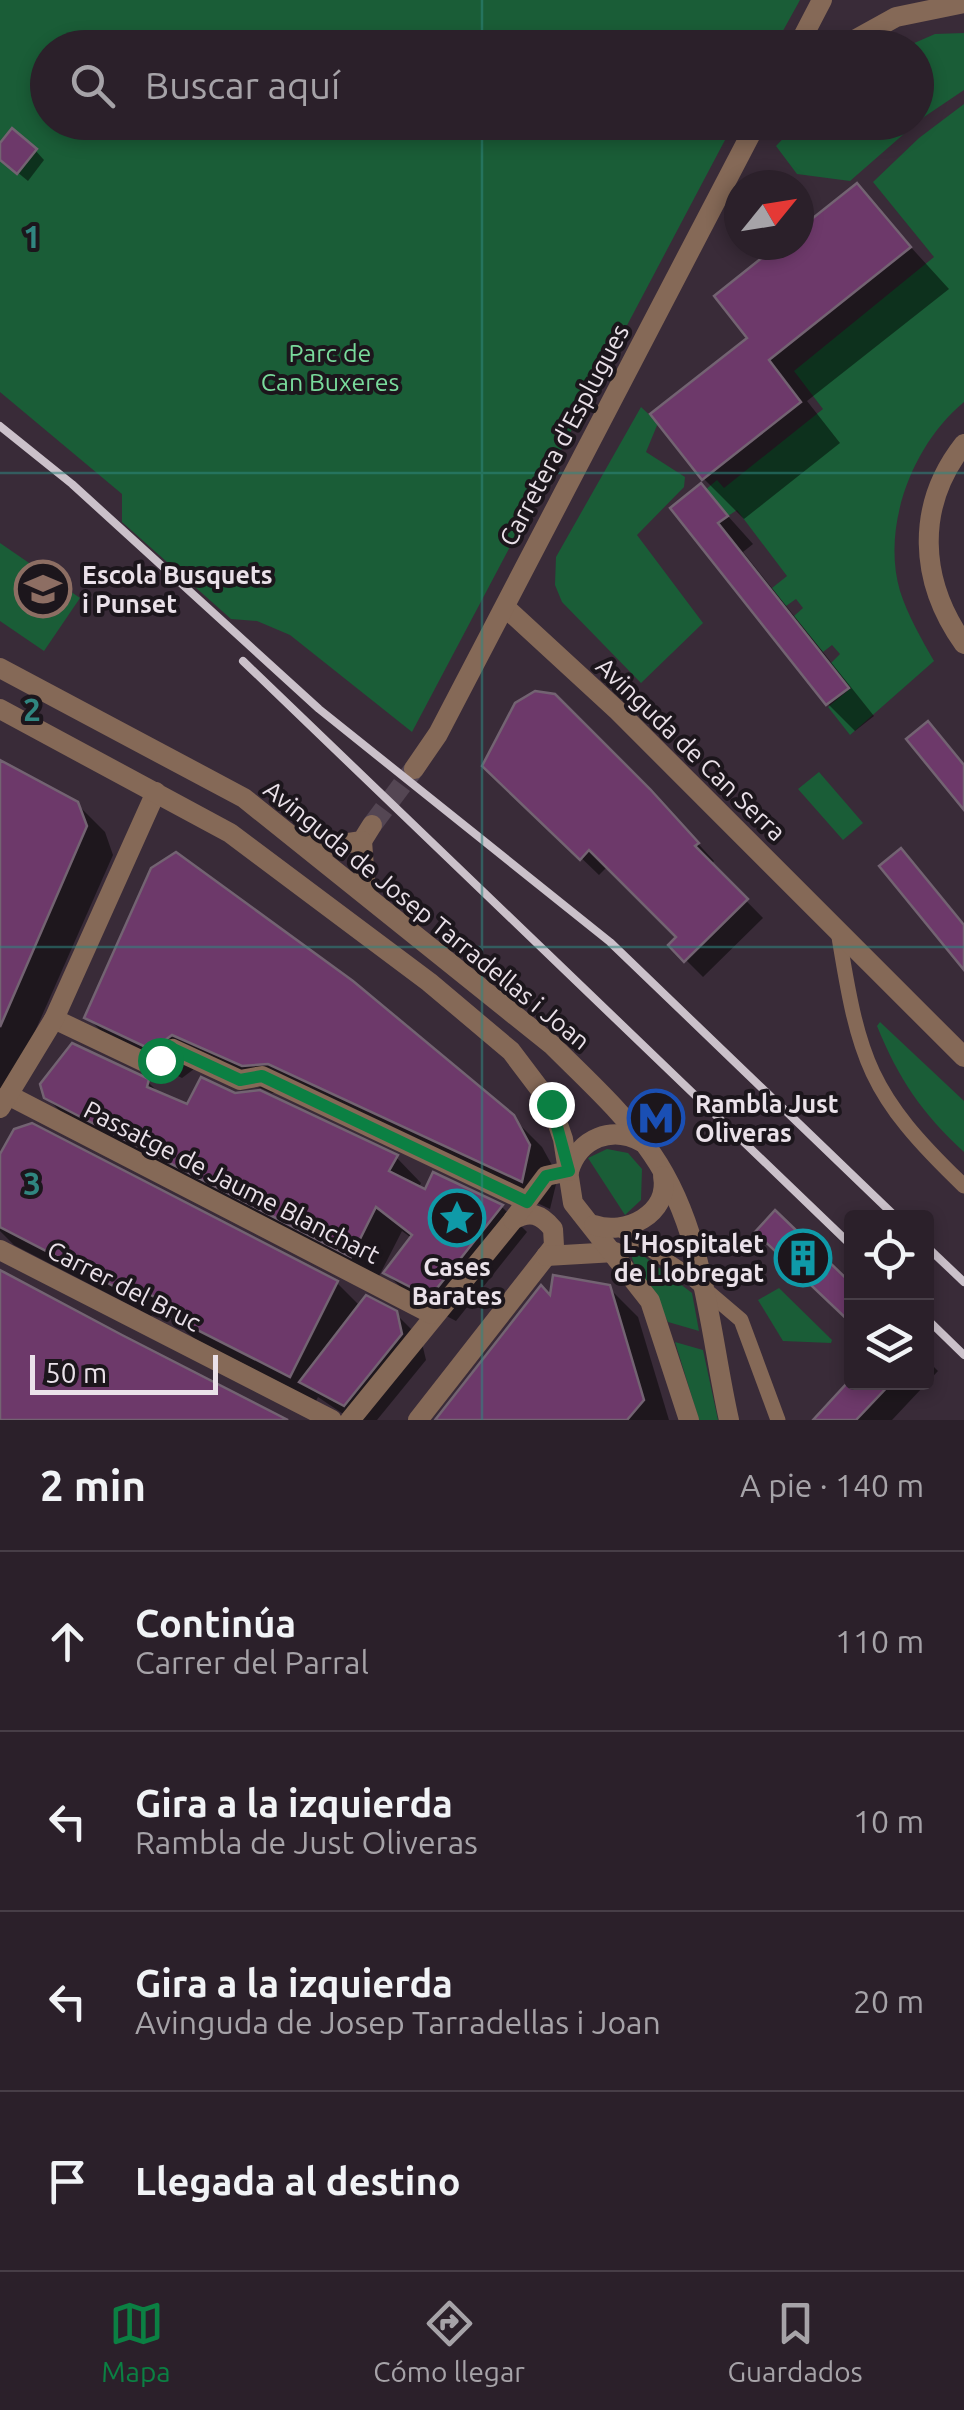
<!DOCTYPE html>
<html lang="es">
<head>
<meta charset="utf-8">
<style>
  :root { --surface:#2b202a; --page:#372d36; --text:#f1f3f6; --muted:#a6a3a8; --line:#473e47; --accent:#0b8043 }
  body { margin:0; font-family:Ubuntu,sans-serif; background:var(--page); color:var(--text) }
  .controls { position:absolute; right:30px; bottom:30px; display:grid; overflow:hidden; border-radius:10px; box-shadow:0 5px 15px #0003 }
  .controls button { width:90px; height:90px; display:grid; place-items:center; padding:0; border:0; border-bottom:2px solid var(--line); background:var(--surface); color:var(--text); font:50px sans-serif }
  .compass { position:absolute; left:724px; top:170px; width:90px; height:90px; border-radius:50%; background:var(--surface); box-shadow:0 5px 15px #0003; rotate:60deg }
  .scale { position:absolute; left:30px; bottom:25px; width:188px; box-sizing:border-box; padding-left:10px; border:5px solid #eae1e9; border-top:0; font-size:28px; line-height:35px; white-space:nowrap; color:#eae1e9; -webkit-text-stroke:8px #1c161c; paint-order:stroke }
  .stop { position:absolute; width:30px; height:30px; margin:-22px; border:8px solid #0b8043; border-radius:50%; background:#fff }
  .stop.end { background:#0b8043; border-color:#fff; box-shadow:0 2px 10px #0008 }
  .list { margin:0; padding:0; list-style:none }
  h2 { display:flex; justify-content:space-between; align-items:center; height:130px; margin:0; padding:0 40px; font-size:42px }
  h2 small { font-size:32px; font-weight:400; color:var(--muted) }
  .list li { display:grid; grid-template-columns:65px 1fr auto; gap:30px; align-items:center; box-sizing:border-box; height:180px; padding:0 40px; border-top:2px solid var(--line) }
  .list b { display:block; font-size:38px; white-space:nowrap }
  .list p { margin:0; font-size:32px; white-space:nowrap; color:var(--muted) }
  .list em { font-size:32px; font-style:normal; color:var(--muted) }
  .icon { flex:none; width:55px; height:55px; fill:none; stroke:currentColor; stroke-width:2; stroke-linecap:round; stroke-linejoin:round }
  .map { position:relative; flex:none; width:964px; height:1420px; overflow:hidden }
  .search { position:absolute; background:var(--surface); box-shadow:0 5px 15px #0003; left:30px; right:30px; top:30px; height:110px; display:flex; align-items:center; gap:25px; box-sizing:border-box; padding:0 35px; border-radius:55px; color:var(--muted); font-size:38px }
  .sheet { height:850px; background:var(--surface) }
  nav { display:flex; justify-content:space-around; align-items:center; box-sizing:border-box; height:140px; border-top:2px solid var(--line); background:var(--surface); font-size:28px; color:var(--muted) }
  nav a { display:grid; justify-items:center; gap:5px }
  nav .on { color:var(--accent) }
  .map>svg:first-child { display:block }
</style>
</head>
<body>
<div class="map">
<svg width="964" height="1420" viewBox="0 0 964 1420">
  <rect width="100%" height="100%" fill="#392b38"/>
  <g fill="#1a5d37">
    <path d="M0 0H800L774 47 48 48V122L734 123 412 732 290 635 257 621 231 619 122 522V494L0 392Z"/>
    <path d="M964 33V90L921 119 850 181 797 174 776 146 798 123 916 122V48L905 47 935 34Z"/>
    <path d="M964 104V402C913 444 881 526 900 591 908 616 921 638 934 661L850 735 828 707 851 688 831 663 840 654 832 645 823 652 794 616 803 608 796 599 786 606 772 588 787 576 737 510 728 516 697 497 717 480 724 488 823 409 794 371 934 257 873 182 919 138Z"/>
    <path d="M641 407 658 423 646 452 685 477 684 487 637 535 703 623 641 683 562 602 555 585 556 557Z"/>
    <path d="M0 543 80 598 44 651 0 621Z"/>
    <path d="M819 772 863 823 843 840 798 789Z"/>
    <path d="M880 1022 964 1101V1152C923 1115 898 1078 877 1026Z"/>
    <path d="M607 1149 628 1153 642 1169 641 1200 625 1215 588 1158Z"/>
    <path d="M637 1251 692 1293 699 1331 668 1322C659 1300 635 1274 631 1254Z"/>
    <path d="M779 1288 832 1340 831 1343 783 1341 758 1300Z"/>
    <path d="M675 1342 703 1350 718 1420H699Z"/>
  </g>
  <g fill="#0007">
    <path d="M0 147 35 150 44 160 28 181 0 158Z"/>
    <path d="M856 187 949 289 807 401 840 443 744 519 704 479 750 338 782 245H799V232Z"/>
    <path d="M701 486 753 544 743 552 874 716 855 731 828 704 673 508Z"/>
    <path d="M0 763 77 804 105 832 113 855 25 1054 0 1096Z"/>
    <path d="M486 766 667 810 714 861 711 865 763 918 703 977 671 945 680 937 607 867 599 875Z"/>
    <path d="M900 852 964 923V967Z"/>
    <path d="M176 855 413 1031 512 1117 542 1147 558 1176 550 1209 299 1091 272 1093 202 1063 182 1078 116 1046 87 1017 158 863Z"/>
    <path d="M148 1082 162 1096 188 1107 396 1157 421 1183 418 1189 426 1193 434 1175 502 1207 527 1232 456 1321 412 1298 386 1273 413 1239 402 1231 377 1280 72 1123 46 1097Z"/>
    <path d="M32 1126 337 1283 361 1307 396 1314 421 1339 426 1360 377 1420H352L318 1397 316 1401 195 1339 160 1310 151 1316 14 1245 0 1231V1159Z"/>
    <path d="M609 1288 638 1317 669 1420H436L552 1300Z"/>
    <path d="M926 1359 938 1371 892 1420H827L852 1382H926Z"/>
  </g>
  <g fill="#6d396a" stroke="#736372" stroke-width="2.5">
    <path d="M12 128 37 149 17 174 0 160V143Z"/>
    <path d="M857 183 911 247 769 360 801 402 702 480 650 414 747 338 714 296 778 245H799V229Z"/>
    <path d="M701 483 728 516 718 523 849 688 826 705 670 508Z"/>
    <path d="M535 691 555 694 650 789 699 843 695 846 748 899 684 962 668 945 676 937 589 850 580 860 482 766 515 703Z"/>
    <path d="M928 721 964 765V810L906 739Z"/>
    <path d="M0 760 78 802 87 826 0 1027Z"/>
    <path d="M901 848 964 925V970L879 866Z"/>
    <path d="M176 852 353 981 514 1115 530 1145 522 1182 268 1064 242 1066 172 1035 152 1050 84 1018 151 868Z"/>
    <path d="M72 1043 149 1079 147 1087 187 1104 201 1077 235 1093 260 1090 398 1155 389 1171 425 1189 433 1172 503 1205 430 1297 383 1273 412 1235 376 1207 351 1257 44 1098 40 1084Z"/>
    <path d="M32 1123 338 1281 290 1377 166 1314 168 1304 133 1286 131 1291H123L0 1227V1154L14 1129Z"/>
    <path d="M775 1210 852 1284V1324L755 1232Z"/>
    <path d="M0 1270 122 1335 288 1420H0Z"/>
    <path d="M553 1275 610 1285 644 1400 627 1420H435L541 1285 550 1295Z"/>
    <path d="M366 1295 397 1311 402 1334 344 1406 299 1382Z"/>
    <path d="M848 1382H892L856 1420H813Z"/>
  </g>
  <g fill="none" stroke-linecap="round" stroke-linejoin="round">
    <path stroke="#544653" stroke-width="20" stroke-dasharray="20 10" stroke-linecap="butt" d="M372 825 414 769"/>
    <g stroke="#856957" stroke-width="15">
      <path d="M838 931C859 1061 868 1094 964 1186"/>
      <path d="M620 1229 687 1274 741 1320 778 1420"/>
    </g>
    <g stroke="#856957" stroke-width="20">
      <path d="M54 1019 155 1067 173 1049 240 1080 262 1076 522 1199"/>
      <path d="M350 1420 513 1220C530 1210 541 1214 553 1229L554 1246 418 1420"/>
    </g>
    <g stroke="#856957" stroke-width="20">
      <path d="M797 48 822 0"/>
      <path d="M840 48 896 17 964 3"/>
      <path d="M964 444C915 506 919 581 964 644"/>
      <path d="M505 607 618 711 964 1057"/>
      <path d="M414 769 438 734 757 122"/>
      <path d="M299 839 328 846 362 841 372 825"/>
      <path d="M362 841 366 895"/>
      <path d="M8 1095 432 1314"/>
      <path d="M0 1108 54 1019 156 792"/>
      <path d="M513 1220 546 1176 569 1171"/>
      <path d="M0 1250 332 1420"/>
      <path d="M546 1256 615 1252"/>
    </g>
    <g stroke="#856957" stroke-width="20">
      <path d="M0 668 244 798 552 1045C586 1079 625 1114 652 1154 705 1231 709 1331 729 1420"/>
      <path d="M0 709 230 833 429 982 511 1051 551 1104 563 1139 573 1203 650 1301 689 1420"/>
      <path d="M569 1171C579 1138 612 1125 642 1142"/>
      <path d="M594 1225C625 1236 670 1214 663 1176"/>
    </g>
    <g stroke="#cbc1ca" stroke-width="8">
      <path d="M0 426 72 484 319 709 610 942 897 1218"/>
      <path d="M243 661 852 1246"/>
      <path d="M926 1246 964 1282"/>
      <path d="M926 1318 964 1355"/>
    </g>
  </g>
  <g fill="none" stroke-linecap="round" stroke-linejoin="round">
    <path stroke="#0b8043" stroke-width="12" d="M160 1060 173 1049 240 1080 262 1076 527 1202 546 1176 569 1171 551 1104"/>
  </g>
  <path fill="none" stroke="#308680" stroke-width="2.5" stroke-opacity="0.55" d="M482 0V48M482 122V1420M0 473H964M0 947H964"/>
  <defs>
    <g id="school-ring" transform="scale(2.875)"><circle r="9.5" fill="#1c161c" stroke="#8d6e63" stroke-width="1.5"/><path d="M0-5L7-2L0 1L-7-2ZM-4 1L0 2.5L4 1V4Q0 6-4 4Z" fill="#8d6e63"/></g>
    <g id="metro-ring" transform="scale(2.875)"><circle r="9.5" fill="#1c161c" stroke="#1a4fb4" stroke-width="1.5"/><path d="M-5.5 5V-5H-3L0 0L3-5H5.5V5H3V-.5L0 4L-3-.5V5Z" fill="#1a4fb4"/></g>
    <g id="sight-ring" transform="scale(2.875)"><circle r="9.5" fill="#1c161c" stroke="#0f9aa8" stroke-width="1.5"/><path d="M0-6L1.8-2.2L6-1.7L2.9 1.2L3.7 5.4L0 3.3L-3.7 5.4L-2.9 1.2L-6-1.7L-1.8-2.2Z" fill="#0f9aa8"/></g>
    <g id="building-ring" transform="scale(2.875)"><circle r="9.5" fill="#1c161c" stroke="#0f9aa8" stroke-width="1.5"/><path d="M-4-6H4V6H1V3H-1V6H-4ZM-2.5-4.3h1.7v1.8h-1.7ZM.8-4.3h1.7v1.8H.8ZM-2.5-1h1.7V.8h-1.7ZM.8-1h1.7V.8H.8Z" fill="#0f9aa8"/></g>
  </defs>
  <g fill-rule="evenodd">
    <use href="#school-ring" x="43" y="589"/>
    <use href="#metro-ring" x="656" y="1118"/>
    <use href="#sight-ring" x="457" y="1218"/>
    <use href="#building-ring" x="803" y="1258"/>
  </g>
  <g text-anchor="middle" stroke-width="8" stroke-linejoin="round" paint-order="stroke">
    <g font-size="25" fill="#79db9c" stroke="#1c161c">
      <text x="330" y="362">Parc de<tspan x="330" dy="29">Can Buxeres</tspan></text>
    </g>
    <g font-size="25" fill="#eae1e9" stroke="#1c161c">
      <text transform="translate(564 435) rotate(-62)" y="9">Carretera d'Esplugues</text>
      <text transform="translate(691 749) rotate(44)" y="9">Avinguda de Can Serra</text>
      <text transform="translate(427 915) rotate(39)" y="9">Avinguda de Josep Tarradellas i Joan</text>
      <text transform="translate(232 1182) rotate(27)" y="9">Passatge de Jaume Blanchart</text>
      <text transform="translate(124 1286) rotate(27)" y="9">Carrer del Bruc</text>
    </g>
    <g font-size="25" font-weight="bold" fill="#eae1e9" stroke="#1c161c" text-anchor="start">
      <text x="82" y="584">Escola Busquets<tspan x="82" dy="29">i Punset</tspan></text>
      <text x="695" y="1113">Rambla Just<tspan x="695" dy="29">Oliveras</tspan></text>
      <text x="764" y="1253" text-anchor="end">L’Hospitalet<tspan x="764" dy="29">de Llobregat</tspan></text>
      <text x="457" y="1276" text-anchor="middle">Cases<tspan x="457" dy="29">Barates</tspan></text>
    </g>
  </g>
  <g font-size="32" text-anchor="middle" font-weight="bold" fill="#308680" stroke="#1c161c" stroke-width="8" stroke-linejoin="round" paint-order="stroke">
    <text x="32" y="248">1</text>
    <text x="32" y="721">2</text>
    <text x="32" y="1195">3</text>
  </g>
</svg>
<div class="controls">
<button><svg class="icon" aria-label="locate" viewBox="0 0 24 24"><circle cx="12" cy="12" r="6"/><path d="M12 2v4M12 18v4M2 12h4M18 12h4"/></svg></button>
<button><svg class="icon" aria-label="layers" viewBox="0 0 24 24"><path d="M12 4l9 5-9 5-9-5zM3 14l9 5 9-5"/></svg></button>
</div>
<svg class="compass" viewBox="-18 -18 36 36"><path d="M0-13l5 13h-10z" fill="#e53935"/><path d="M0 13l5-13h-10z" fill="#a6a3a8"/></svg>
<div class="scale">50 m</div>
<div class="stop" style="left:160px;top:1060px"></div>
<div class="stop end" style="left:551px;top:1104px"></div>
<div class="search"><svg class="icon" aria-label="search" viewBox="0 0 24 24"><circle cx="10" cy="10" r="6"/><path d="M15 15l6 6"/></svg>Buscar aquí</div>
</div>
<section class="sheet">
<h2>2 min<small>A pie · 140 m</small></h2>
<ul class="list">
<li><svg class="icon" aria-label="ahead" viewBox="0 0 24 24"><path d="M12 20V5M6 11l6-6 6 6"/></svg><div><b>Continúa</b><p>Carrer del Parral</p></div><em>110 m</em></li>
<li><svg class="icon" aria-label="left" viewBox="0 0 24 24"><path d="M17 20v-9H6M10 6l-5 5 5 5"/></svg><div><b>Gira a la izquierda</b><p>Rambla de Just Oliveras</p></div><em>10 m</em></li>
<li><svg class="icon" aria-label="left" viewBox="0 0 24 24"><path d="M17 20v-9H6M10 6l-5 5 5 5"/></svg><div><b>Gira a la izquierda</b><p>Avinguda de Josep Tarradellas i Joan</p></div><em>20 m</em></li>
<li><svg class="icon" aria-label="arrive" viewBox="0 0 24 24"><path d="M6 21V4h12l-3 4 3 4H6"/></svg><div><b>Llegada al destino</b></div></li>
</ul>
</section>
<nav>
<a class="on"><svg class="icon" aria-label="map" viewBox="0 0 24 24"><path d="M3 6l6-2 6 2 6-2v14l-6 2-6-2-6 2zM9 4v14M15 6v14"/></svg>Mapa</a>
<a><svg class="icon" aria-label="directions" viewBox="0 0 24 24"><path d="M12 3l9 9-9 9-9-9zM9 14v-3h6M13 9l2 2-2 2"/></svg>Cómo llegar</a>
<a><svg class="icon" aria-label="saved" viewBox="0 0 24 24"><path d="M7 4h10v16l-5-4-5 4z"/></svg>Guardados</a>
</nav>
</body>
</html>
